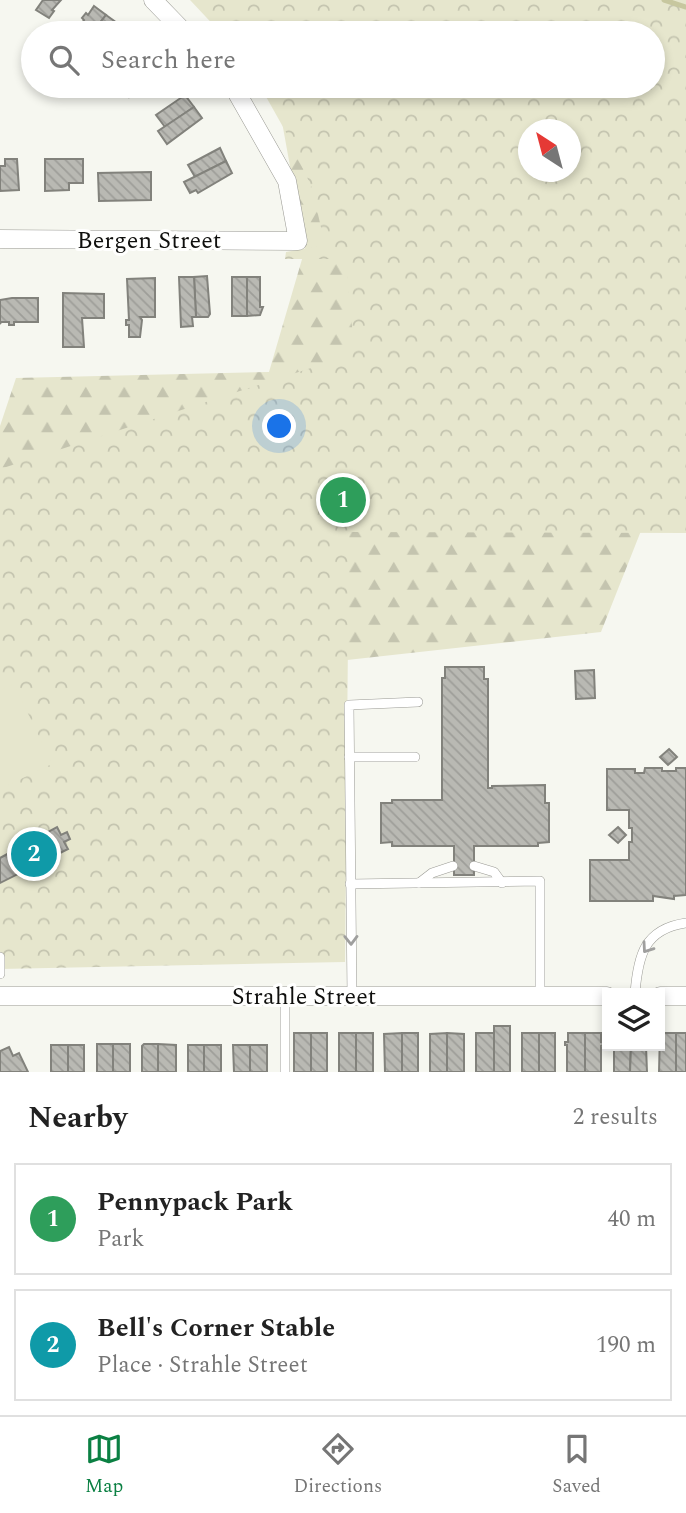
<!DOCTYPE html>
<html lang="en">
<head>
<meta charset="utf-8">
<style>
  :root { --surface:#fff; --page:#f2f2f2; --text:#222; --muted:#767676; --line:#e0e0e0; --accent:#0b8043 }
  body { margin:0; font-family:Spectral,serif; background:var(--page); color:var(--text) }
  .controls { position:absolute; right:21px; bottom:21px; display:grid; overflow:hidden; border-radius:0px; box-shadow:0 4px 10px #0003 }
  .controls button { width:63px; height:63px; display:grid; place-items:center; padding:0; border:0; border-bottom:2px solid var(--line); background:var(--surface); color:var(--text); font:35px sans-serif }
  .compass { position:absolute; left:518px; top:119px; width:63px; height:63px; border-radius:50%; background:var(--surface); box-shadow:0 4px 10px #0003; rotate:324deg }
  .you { position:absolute; left:280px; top:427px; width:24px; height:24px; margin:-18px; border:5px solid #fff; border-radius:50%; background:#1a73e8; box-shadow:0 0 0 10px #1a73e833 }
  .badge { display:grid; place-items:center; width:46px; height:46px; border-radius:50%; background:var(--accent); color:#fff; font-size:23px; font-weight:700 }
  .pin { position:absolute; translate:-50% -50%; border:4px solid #fff; box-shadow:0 2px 7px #0006 }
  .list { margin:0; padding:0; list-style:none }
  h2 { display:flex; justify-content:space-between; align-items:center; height:91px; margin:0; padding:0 28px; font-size:30px }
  h2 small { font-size:23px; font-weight:400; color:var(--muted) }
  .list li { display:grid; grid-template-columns:46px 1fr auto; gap:21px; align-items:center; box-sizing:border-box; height:112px; margin:0 14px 14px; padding:0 14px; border:2px solid var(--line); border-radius:0px }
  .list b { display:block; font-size:26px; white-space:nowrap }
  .list p { margin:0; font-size:23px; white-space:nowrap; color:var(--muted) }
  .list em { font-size:23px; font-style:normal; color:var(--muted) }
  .icon { flex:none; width:38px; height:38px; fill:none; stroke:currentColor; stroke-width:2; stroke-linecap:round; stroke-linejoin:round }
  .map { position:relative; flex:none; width:686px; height:1072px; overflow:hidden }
  .search { position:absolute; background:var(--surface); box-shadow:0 4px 10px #0003; left:21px; right:21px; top:21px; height:77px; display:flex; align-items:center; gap:18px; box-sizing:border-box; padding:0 24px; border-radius:38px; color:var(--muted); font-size:26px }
  .sheet { height:343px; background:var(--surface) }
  nav { display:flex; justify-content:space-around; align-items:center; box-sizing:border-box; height:98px; border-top:2px solid var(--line); background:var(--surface); font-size:19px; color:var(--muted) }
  nav a { display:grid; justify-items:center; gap:4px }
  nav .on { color:var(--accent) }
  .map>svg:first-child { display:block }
</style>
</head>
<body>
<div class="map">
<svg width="686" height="1072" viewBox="0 0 686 1072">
  <defs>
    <pattern id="forest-firs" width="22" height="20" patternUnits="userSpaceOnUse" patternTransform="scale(1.75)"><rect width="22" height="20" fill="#e6e6cd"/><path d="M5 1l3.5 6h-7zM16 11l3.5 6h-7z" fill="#c4c4af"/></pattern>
    <pattern id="park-crowns" width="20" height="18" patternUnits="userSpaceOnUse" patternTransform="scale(1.75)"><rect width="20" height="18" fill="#e6e6cd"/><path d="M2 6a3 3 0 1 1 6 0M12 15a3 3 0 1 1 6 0" fill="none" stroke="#c4c4af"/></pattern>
    <pattern id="building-back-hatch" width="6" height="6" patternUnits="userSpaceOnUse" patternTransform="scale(1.75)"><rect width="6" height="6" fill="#b9b9b3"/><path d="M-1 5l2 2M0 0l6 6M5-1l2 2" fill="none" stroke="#9e9e99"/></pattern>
  </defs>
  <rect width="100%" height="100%" fill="#f6f7f0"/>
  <path fill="url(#forest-firs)" fill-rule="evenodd" d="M686 0 652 503 601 632 320 663 0 549V426L16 378 269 372 305 249 280 111 653 86V33ZM528 130H570V172H528Z"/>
  <path fill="url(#park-crowns)" fill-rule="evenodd" d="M190 0H686V533L349 532 345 962 0 969V469L351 355 354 349 346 259H285L286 252 325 245 312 188 287 134 260 86H653V33H221ZM528 130H570V172H528Z"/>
  <path fill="#e6e6cd" d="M14 684 52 764 0 789V690Z"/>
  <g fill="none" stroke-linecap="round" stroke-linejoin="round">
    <path stroke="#c7c79f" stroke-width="5" d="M664 0 686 7"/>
  </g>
  <g fill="url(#building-back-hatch)" stroke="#82827c" stroke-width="2">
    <path d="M43 0H61L52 10 54 11 49 18 36 10Z"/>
    <path d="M94 6 106 15 92 33H69L75 25 78 28 84 20 82 18 86 13 88 15Z"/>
    <path d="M106 15 117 23 109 33H92Z"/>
    <path d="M120 86H142L129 97Z"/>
    <path d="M185 95 194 107 165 127 156 115Z"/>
    <path d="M194 107 202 118 167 144 158 131Z"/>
    <path d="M220 148 226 161 195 177 188 165Z"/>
    <path d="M5 159H17L19 190 0 191V166H5Z"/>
    <path d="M45 159H83V183H69V190L45 191Z"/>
    <path d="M226 161 232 173 198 193 196 190 190 193 184 182Z"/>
    <path d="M151 172V200L99 201 98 173Z"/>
    <path d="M207 276 210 314 208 317H196L194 277Z"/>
    <path d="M179 277H194L196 317H192L193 326 181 327Z"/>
    <rect x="232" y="277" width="15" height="39"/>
    <path d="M247 277H260V307H263L260 315 247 316Z"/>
    <path d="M155 278V317H140L142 320 140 337H129V325H126V320H129L127 279Z"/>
    <path d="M63 293 104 294V318H82L84 347H63Z"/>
    <path d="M12 298H38V322H14V325H9V322H1L0 324V300Z"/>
    <path d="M445 667H484V679H488V788H492V786L545 785V803H549V842L538 843V846H474V875H454V846H392V842L381 843V803H392V800H442V678H445Z"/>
    <path d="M594 670 595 698 576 699 575 671Z"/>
    <path d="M669 749 677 757 668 765 660 757Z"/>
    <path d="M645 768H662V771H676V768H686V895L674 896V899L653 896V901H590V860H629V842H632V828H629V810H607V769H635V773H644Z"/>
    <path d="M57 827 61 835 67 832 70 839 64 842 68 849 0 883V858Z"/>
    <path d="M618 827 626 835 618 843 609 835Z"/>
    <rect x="494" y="1026" width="16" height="46"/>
    <rect x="294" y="1033" width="17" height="39"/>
    <rect x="311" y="1033" width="16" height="39"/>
    <rect x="339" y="1033" width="17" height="39"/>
    <rect x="356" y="1033" width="17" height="39"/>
    <rect x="402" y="1033" width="16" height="39"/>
    <path d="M402 1033V1072H385L384 1034Z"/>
    <path d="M447 1033 464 1034V1072H447Z"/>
    <path d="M447 1033V1072H430V1034Z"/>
    <rect x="476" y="1033" width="18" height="39"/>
    <rect x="522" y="1033" width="17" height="39"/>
    <rect x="539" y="1033" width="16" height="39"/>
    <path d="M568 1033H585V1072H567V1045H565V1042H568Z"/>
    <path d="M585 1033H601V1042H604V1045L601 1046V1072H585Z"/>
    <path d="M660 1033H676V1072H659Z"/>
    <rect x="676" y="1033" width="10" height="39"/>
    <rect x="97" y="1044" width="16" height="28"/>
    <rect x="113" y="1044" width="17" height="28"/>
    <path d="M144 1044H158V1072H142V1046Z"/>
    <path d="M158 1044 176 1045V1072H158Z"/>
    <rect x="51" y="1045" width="17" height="27"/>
    <rect x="68" y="1045" width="16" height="27"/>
    <rect x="188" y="1045" width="16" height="27"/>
    <rect x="204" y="1045" width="17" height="27"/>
    <path d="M233 1045H250V1072H234Z"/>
    <rect x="250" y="1045" width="17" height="27"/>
    <path d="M614 1046H631L630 1072H614Z"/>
    <path d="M631 1046H646L647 1072H630Z"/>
    <path d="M9 1047 13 1056 19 1053 28 1072H0V1051Z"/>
  </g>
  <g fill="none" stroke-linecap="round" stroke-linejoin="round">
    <g stroke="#9a9a94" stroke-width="10">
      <g id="service">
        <path d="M349 757H415"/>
        <path d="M474 866 494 872 502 883"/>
        <path d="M419 883 432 873 453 866"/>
        <path d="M350 884 540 881V996"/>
        <path d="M0 957V974"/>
        <path d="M635 993C638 956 644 929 686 923"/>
        <path d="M285 996V1072"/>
        <path d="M352 996 349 705 418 702"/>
      </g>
    </g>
    <g stroke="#9a9a94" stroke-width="19">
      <g id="minor">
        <path d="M153 0 185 33"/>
        <path d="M0 239 298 241 287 181 233 86"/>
        <path d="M0 996H607"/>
        <path d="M660 996H686"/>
      </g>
    </g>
    <use href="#service" stroke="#fff" stroke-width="9"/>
    <use href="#minor" stroke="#fff" stroke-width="18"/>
  </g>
  <defs><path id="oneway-chevron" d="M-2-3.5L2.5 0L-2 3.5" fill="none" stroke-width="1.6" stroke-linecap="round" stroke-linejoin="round" transform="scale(1.75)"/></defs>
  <g stroke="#9f9f9e">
    <use href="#oneway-chevron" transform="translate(351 940) rotate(89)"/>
    <use href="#oneway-chevron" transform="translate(647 948) rotate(125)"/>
  </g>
  <g text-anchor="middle" stroke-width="6" stroke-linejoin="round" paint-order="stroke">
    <g font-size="24" fill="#0f0f0d" stroke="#fffffe">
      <text x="149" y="248">Bergen Street</text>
      <text x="304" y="1004">Strahle Street</text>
    </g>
  </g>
</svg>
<div class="controls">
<button><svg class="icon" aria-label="layers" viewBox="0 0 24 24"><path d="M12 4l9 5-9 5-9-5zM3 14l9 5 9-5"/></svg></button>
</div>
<svg class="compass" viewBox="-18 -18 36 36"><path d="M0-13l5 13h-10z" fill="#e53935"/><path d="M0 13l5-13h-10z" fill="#767676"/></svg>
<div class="you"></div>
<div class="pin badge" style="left:343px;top:500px;background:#2e9e5b">1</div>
<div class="pin badge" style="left:34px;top:854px;background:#0f9aa8">2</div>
<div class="search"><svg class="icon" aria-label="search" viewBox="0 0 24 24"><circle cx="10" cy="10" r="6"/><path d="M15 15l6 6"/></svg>Search here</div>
</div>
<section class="sheet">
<h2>Nearby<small>2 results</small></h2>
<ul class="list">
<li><span class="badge" style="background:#2e9e5b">1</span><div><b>Pennypack Park</b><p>Park</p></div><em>40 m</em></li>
<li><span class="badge" style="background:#0f9aa8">2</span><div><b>Bell's Corner Stable</b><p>Place · Strahle Street</p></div><em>190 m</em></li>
</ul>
</section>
<nav>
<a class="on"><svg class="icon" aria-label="map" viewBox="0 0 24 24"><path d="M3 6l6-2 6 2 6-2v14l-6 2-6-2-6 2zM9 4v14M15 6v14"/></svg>Map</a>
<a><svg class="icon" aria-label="directions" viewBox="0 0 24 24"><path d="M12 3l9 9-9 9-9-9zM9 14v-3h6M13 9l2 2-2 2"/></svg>Directions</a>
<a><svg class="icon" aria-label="saved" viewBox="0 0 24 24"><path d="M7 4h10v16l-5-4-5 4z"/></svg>Saved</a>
</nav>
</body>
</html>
